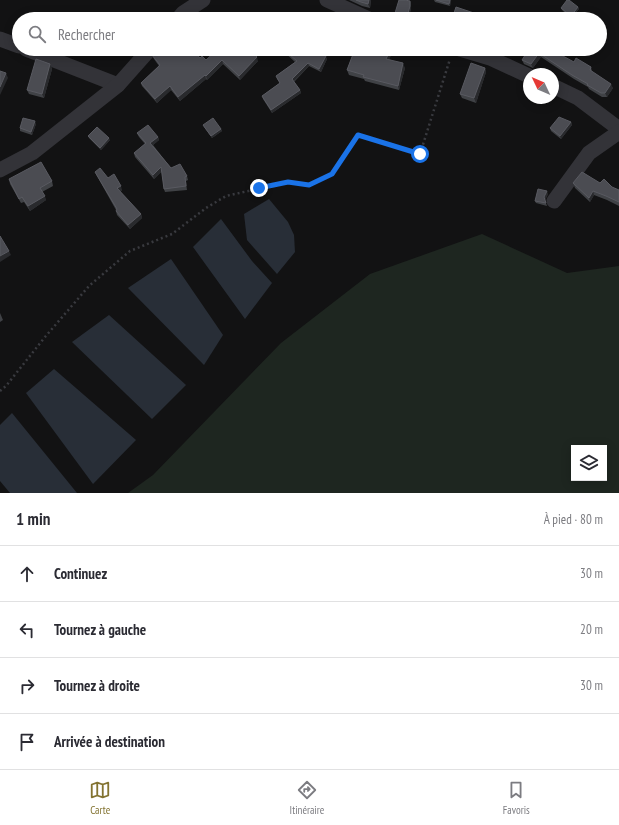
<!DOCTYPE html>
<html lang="fr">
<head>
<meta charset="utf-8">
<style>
  :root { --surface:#fff; --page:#f7f7f7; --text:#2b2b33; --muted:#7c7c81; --line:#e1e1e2; --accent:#837331 }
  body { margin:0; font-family:"PT Sans Narrow",sans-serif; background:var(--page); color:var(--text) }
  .controls { position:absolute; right:12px; bottom:12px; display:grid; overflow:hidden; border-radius:0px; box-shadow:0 2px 10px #0003 }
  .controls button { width:36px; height:36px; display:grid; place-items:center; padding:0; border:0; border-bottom:1px solid var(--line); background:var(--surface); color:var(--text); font:20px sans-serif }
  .compass { position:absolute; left:523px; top:68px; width:36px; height:36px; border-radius:50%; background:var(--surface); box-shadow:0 2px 10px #0003; rotate:314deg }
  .stop { position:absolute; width:12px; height:12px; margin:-9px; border:3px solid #1a73e8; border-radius:50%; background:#fff }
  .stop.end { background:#1a73e8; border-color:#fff; box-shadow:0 1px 4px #0008 }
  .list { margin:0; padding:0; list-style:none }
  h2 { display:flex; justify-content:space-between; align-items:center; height:52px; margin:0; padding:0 16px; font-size:17px }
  h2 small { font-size:13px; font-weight:400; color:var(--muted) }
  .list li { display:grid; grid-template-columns:26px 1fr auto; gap:12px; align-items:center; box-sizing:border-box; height:56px; padding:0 16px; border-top:1px solid var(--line) }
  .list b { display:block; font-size:15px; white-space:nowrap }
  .list em { font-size:13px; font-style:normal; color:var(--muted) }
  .icon { flex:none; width:22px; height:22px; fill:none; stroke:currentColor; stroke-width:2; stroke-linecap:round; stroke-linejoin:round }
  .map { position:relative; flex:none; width:619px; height:493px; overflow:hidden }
  .search { position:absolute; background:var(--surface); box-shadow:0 2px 10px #0003; left:12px; right:12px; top:12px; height:44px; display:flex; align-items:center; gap:10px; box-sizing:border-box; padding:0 14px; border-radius:22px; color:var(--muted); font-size:15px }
  .sheet { height:276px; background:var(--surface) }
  nav { display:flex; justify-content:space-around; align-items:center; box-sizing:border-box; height:56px; border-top:1px solid var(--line); background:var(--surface); font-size:11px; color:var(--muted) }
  nav a { display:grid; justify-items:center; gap:2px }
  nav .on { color:var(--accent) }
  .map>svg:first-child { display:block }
</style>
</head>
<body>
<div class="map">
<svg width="619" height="493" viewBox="0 0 619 493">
  <rect width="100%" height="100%" fill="#121213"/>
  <path fill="#1e2620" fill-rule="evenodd" d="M482 234 567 273 619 266V493H128L153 475 281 343 370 274ZM574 448H604V478H574Z"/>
  <g fill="#282e37">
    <path d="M269 199 288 222 294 235 295 252 277 274 247 240 244 214Z"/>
    <path d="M221 219 252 261 272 283 245 319 193 247Z"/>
    <path d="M171 259 223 335 204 365 128 288Z"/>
    <path d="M109 315 186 385 152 419 72 342Z"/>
    <path d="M54 369 136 440 93 484 26 393Z"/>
    <path d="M12 413 77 493H10L0 481V425Z"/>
  </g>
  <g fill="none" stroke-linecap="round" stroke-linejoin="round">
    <path stroke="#393a3f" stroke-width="2.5" stroke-dasharray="2 3" stroke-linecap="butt" d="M0 391 6 386 45 337 89 286 130 251 172 234 206 208 226 196 288 182 309 185 332 174 358 135 420 154 450 59"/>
    <g stroke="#333338" stroke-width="15">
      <path d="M327 0 369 19"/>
      <path d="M178 19 183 13 203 0"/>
      <path d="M0 39 19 46"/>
      <path d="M26 49 118 85"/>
      <path d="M460 49 490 58 529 76"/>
      <path d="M553 86 578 98 619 129"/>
      <path d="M0 170 32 153 118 85 150 49"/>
      <path d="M554 201 589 153 619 132"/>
    </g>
  </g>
  <g fill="#404246">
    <path d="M349 0H371L370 8 362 6Z"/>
    <path d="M434 0H451L450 6 435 2Z"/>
    <path d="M410 1 411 4V9L408 19 396 15 395 13Z"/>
    <path d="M578 7 579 9 571 18 562 10 561 8Z"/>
    <path d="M281 49H318L327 59 321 72 309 66 294 82 300 90 301 93 272 113 263 99 262 96 280 83 277 79 276 76 295 62Z"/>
    <path d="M350 49H386L391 55 389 59 405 68 399 90 365 81 364 79 349 75 347 70 354 51Z"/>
    <path d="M529 49 591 67 592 72 613 88 607 97H602L589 89 588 87 574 79 541 57 533 68 524 64 522 60Z"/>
    <path d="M166 52 200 58 206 60 258 61 240 80 223 64 207 80 206 79 180 101 171 90 157 103 142 86 141 83 159 66 154 59 152 55Z"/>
    <path d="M50 64 52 69 44 98 29 94 27 90Z"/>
    <path d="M485 68 486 72 476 103 462 98 460 94Z"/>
    <path d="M571 122 572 125 561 139 551 131 550 128Z"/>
    <path d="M36 124 32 135 20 131V128Z"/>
    <path d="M203 125 221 129 222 131 212 138 204 127Z"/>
    <path d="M137 133 158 137 159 140 153 145 171 168 187 176 188 180 186 181 187 190 165 192 164 189 162 171 154 179 135 157 134 153 145 144 139 137Z"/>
    <path d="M88 136 110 140 101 150 89 138Z"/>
    <path d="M95 172 108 178 122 190 120 192 141 214 142 218 130 229 117 215 116 211V210L97 176Z"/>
    <path d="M9 179 52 181 53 186 42 192 46 200 30 211 24 202 21 203 10 184Z"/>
    <path d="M573 183H600L619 190V206L607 200 594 195 590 202 575 188Z"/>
    <path d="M548 194 545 200 547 206 536 203 535 201Z"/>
    <path d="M0 313 3 320 0 322Z"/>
  </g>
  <g fill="#292a2d">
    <path d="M369 0H371L370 8 368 4Z"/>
    <path d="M450 0H451L450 6 449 4Z"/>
    <path d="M410 1 411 4V9L408 19 407 17Z"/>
    <path d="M578 7 579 9 571 18V16Z"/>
    <path d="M390 51 391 55 388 63 386 59Z"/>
    <path d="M539 53 541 57 533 68 531 64Z"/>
    <path d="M326 56 327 59 321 72 319 69Z"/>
    <path d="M257 57 258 61 240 80 239 76Z"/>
    <path d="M222 60 223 64 207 80 206 76Z"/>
    <path d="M308 63 309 66 293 82 292 79Z"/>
    <path d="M403 63 405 68 399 90 398 86Z"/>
    <path d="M50 64 52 69 44 98 42 94Z"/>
    <path d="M485 68 486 72 476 103 474 98Z"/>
    <path d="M6 73 8 78 0 95V87Z"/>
    <path d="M205 75 206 79 180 101 178 97Z"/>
    <path d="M611 84 613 88 607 97 605 93Z"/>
    <path d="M170 86 171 90 157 103 155 99Z"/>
    <path d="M300 90 301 93 272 113 271 110Z"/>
    <path d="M35 121 36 124 32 135 31 132Z"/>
    <path d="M571 122 572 125 561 139 560 136Z"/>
    <path d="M221 129 222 131 212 138 211 136Z"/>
    <path d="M158 137 159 140 152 146 150 143Z"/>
    <path d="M109 138 110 140 101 150 100 148Z"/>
    <path d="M161 167 163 170 154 179 153 175Z"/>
    <path d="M185 177 186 181 187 190 186 186Z"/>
    <path d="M121 186 122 190 119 193 117 188Z"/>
    <path d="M547 191 548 194 545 200 547 206 544 197Z"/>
    <path d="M593 191 594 195 590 202 589 198Z"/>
    <path d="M45 196 46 200 30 211 28 206Z"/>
    <path d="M141 214 142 218 130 229 128 225Z"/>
    <path d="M9 251 11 255 0 262V256Z"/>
  </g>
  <g fill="#4b4c52" stroke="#595a61">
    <path d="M356 0H369L368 4 361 2Z"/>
    <path d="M399 0H405L410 1V6L407 17 395 13Z"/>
    <path d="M436 0H450L449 4Z"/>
    <path d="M567 0H569L578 7 571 16 561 8Z"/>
    <path d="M456 7 492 19H452Z"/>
    <path d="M160 49H163L166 52 170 49H192L200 58 202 56 206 60 218 49H250L257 57 239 76 222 60 206 76 205 75 178 97 170 86 155 99 141 83 160 65 152 55Z"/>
    <path d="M283 49H318L326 56 319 69 308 63 292 79 300 90 271 110 262 96 280 83 276 76 297 61Z"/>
    <path d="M355 49H386L390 51 386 59 403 63 398 86 363 77 364 75 347 70Z"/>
    <path d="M529 49H550L574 62 576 58 591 67 590 70 611 84 605 93H601L587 85 588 84 572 75 539 53 531 64 522 60Z"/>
    <path d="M36 59 50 64 42 94 27 90Z"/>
    <path d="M471 63 485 68 474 98 460 94Z"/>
    <path d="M0 71 6 73 0 87Z"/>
    <path d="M559 117 571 122 560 136 550 128Z"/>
    <path d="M23 118 35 121 31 132 20 128Z"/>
    <path d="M213 118 221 129 211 136 203 125Z"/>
    <path d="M148 125 158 137 150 143 171 168 180 164 187 176 185 177 186 186 164 189 161 167 153 175 134 153 146 143 137 133Z"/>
    <path d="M97 127 109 138 100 148 88 136Z"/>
    <path d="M41 162 52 181 40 188 45 196 28 206 22 197 19 199 9 179Z"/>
    <path d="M100 168 108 178 114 174 121 186 117 188 141 214 128 225 116 211 117 209 95 172Z"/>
    <path d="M582 172 600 183 604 179 612 187 619 190V202L606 196 593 191 589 198 573 183Z"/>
    <path d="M538 189 547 191 544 197 546 203 535 201Z"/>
    <path d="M0 236 9 251 0 256Z"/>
  </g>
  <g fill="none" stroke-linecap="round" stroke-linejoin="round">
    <path stroke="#1a73e8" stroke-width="5" d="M259 188 288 182 309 185 332 174 358 135 420 154"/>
  </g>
</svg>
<div class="controls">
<button><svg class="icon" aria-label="layers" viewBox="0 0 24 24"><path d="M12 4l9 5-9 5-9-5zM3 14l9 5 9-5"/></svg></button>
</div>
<svg class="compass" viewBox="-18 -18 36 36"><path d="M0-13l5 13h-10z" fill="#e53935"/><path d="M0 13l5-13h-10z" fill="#7c7c81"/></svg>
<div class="stop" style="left:420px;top:154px"></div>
<div class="stop end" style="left:259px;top:188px"></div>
<div class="search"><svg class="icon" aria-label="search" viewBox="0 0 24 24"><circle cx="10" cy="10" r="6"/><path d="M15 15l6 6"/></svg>Rechercher</div>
</div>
<section class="sheet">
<h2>1 min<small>À pied · 80 m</small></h2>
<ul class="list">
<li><svg class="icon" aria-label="ahead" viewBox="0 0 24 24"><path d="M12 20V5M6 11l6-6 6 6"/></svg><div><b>Continuez</b></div><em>30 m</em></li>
<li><svg class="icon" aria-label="left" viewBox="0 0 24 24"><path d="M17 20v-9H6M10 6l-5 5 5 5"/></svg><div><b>Tournez à gauche</b></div><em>20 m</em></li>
<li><svg class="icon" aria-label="right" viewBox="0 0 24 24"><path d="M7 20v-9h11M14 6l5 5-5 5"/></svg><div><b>Tournez à droite</b></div><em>30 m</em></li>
<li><svg class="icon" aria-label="arrive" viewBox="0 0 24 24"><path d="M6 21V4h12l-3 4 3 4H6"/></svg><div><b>Arrivée à destination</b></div></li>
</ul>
</section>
<nav>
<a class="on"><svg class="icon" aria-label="map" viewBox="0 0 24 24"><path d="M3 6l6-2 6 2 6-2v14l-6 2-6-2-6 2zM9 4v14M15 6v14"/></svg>Carte</a>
<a><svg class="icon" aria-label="directions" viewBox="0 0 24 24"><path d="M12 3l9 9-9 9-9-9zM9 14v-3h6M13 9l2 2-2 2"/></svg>Itinéraire</a>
<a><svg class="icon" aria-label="saved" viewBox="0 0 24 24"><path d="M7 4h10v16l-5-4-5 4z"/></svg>Favoris</a>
</nav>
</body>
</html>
